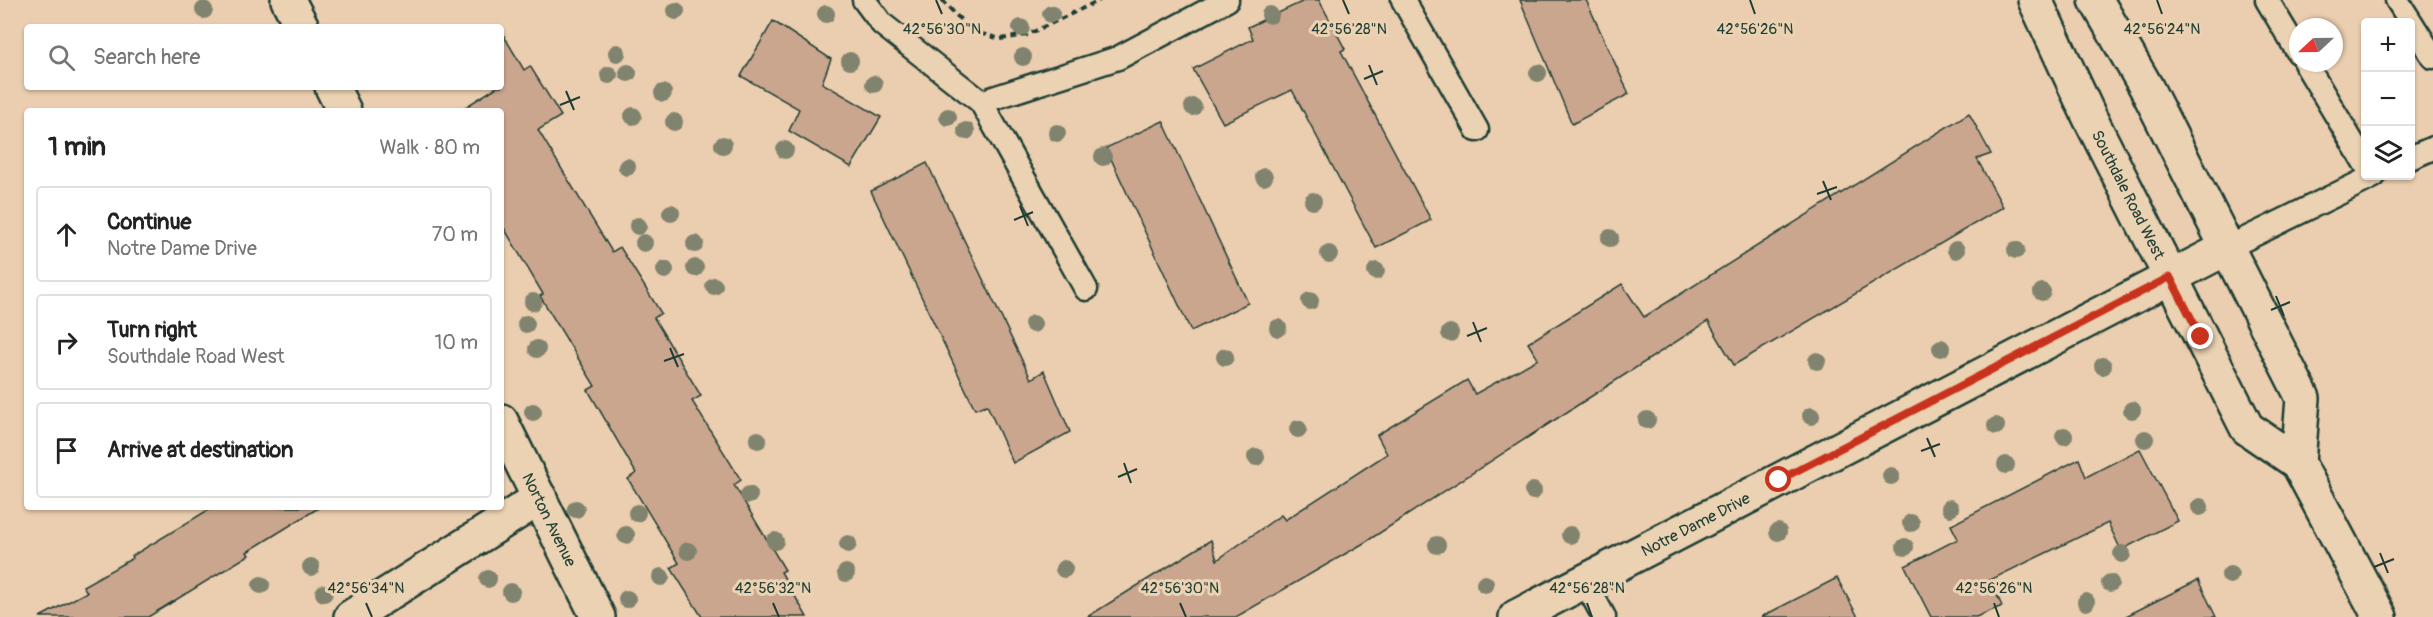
<!DOCTYPE html>
<html lang="en">
<head>
<meta charset="utf-8">
<style>
  :root { --surface:#fff; --page:#f2f2f2; --text:#222; --muted:#767676; --line:#e0e0e0 }
  body { margin:0; font-family:Pangolin,sans-serif; background:var(--page); color:var(--text) }
  .controls { position:absolute; right:18px; top:18px; display:grid; overflow:hidden; border-radius:6px; box-shadow:0 2px 4px #0004 }
  .controls button { width:54px; height:54px; display:grid; place-items:center; padding:0; border:0; border-bottom:2px solid var(--line); background:var(--surface); color:var(--text); font:30px sans-serif }
  .compass { position:absolute; left:2289px; top:18px; width:54px; height:54px; border-radius:50%; background:var(--surface); box-shadow:0 2px 4px #0004; rotate:248deg }
  .stop { position:absolute; width:18px; height:18px; margin:-14px; border:4px solid #c8321e; border-radius:50%; background:#fff }
  .stop.end { background:#c8321e; border-color:#fff; box-shadow:0 2px 6px #0008 }
  .list { margin:0; padding:0; list-style:none }
  h2 { display:flex; justify-content:space-between; align-items:center; height:78px; margin:0; padding:0 24px; font-size:26px }
  h2 small { font-size:20px; font-weight:400; color:var(--muted) }
  .list li { display:grid; grid-template-columns:39px 1fr auto; gap:18px; align-items:center; box-sizing:border-box; height:96px; margin:0 12px 12px; padding:0 12px; border:2px solid var(--line); border-radius:6px }
  .list b { display:block; font-size:22px; white-space:nowrap }
  .list p { margin:0; font-size:20px; white-space:nowrap; color:var(--muted) }
  .list em { font-size:20px; font-style:normal; color:var(--muted) }
  .icon { flex:none; width:33px; height:33px; fill:none; stroke:currentColor; stroke-width:2; stroke-linecap:round; stroke-linejoin:round }
  .map { position:relative; flex:none; width:2433px; height:617px; overflow:hidden }
  .search { position:absolute; background:var(--surface); box-shadow:0 2px 4px #0004; left:24px; top:24px; width:480px; height:66px; display:flex; align-items:center; gap:15px; box-sizing:border-box; padding:0 21px; border-radius:6px; color:var(--muted); font-size:22px }
  .panel { position:absolute; background:var(--surface); box-shadow:0 2px 4px #0004; left:24px; top:108px; width:480px; height:402px; border-radius:6px }
  .map>svg:first-child { display:block }
</style>
</head>
<body>
<div class="map">
<svg width="2433" height="617" viewBox="0 0 2433 617">
  <rect width="100%" height="100%" fill="#ebceaf"/>
  <filter id="ink" filterUnits="userSpaceOnUse"><feTurbulence type="fractalNoise" baseFrequency=".0167" numOctaves="2"/><feDisplacementMap in="SourceGraphic" scale="12" xChannelSelector="R" yChannelSelector="G"/><feConvolveMatrix kernelMatrix="1 2 1 2 8 2 1 2 1" color-interpolation-filters="sRGB"/></filter>
  <g filter="url(#ink)">
    <g fill="#cba68f" stroke="#1f3d34" stroke-width="1.5">
      <path d="M1306 0H1319L1345 49 1341 51 1431 220 1376 248 1292 90 1223 123 1193 69 1253 39 1248 27Z"/>
      <path d="M1520 0H1586L1629 94 1572 124Z"/>
      <path d="M773 21 831 59 822 83 881 117 851 167 789 131 799 109 741 76Z"/>
      <path d="M501 31 524 70 530 66 561 116 538 130 612 252 620 247 661 313 654 318 701 396 692 401 741 480 734 485 785 570 781 572 807 617H702L671 568 679 563 628 479 636 473 588 390 595 386 540 296 543 294 501 223V111H459L497 87H501Z"/>
      <path d="M1969 113 1991 154 1977 159 2003 207 1734 365 1708 321 1364 543 1236 617H1087L1211 540 1217 560 1281 515 1285 520 1387 454 1377 435 1467 380 1475 394 1538 359 1528 343 1622 284 1644 317Z"/>
      <path d="M1163 121 1248 303 1191 331 1106 148Z"/>
      <path d="M927 163 1031 379 1044 371 1070 432 1013 463 987 405 975 409 871 191Z"/>
      <path d="M2140 449 2178 521 2121 550 2108 523 1990 580 2002 606 1976 617H1931L1905 566 1958 539 1951 525 2079 459 2086 477Z"/>
      <path d="M213 507H320L247 552 249 555 148 617H40L87 592 83 586 133 558 132 556Z"/>
      <path d="M1837 578 1858 617H1761Z"/>
      <path d="M2198 580 2216 617H2124Z"/>
    </g>
    <g fill="none" stroke-linecap="round" stroke-linejoin="round">
      <g stroke="#1f3d34" stroke-width="27">
        <g id="service">
          <path d="M864 0 882 24 981 102 1118 58 1227 0"/>
          <path d="M1403 0 1477 130"/>
          <path d="M2267 0 2298 52"/>
          <path d="M2397 0 2433 57"/>
          <path d="M2305 63 2366 165"/>
          <path d="M981 102 1086 289"/>
          <path d="M2410 158 2433 148"/>
          <path d="M2227 248 2374 176"/>
          <path d="M1584 580 1604 617"/>
        </g>
      </g>
      <g stroke="#1f3d34" stroke-width="38">
        <g id="minor">
          <path d="M288 0 302 27"/>
          <path d="M332 87 344 111"/>
          <path id="s1" d="M501 421 598 617"/>
          <path d="M351 617 540 498"/>
        </g>
      </g>
      <g stroke="#1f3d34" stroke-width="38">
        <g id="tertiary">
          <path id="s2" d="M1516 617 2227 248"/>
        </g>
      </g>
      <g stroke="#1f3d34" stroke-width="38">
        <g id="secondary">
          <path id="s3" d="M2035 0 2090 118 2247 428 2298 463 2380 617"/>
          <path d="M2096 0 2146 87 2303 398 2298 463"/>
        </g>
      </g>
      <path stroke="#1f3d34" stroke-width="4" stroke-dasharray="6 4.5" stroke-linecap="butt" d="M942 0 971 31 1001 39 1027 35 1100 0"/>
      <use href="#service" stroke="#ead2b2" stroke-width="22"/>
      <use href="#minor" stroke="#ead2b2" stroke-width="33"/>
      <use href="#tertiary" stroke="#ead2b2" stroke-width="33"/>
      <use href="#secondary" stroke="#ead2b2" stroke-width="33"/>
    </g>
    <g fill="#80836e">
      <circle cx="204" cy="10" r="9"/>
      <circle cx="676" cy="11" r="9"/>
      <circle cx="826" cy="14" r="9"/>
      <circle cx="1051" cy="14" r="9"/>
      <circle cx="1270" cy="15" r="9"/>
      <circle cx="1021" cy="28" r="9"/>
      <circle cx="617" cy="53" r="9"/>
      <circle cx="1023" cy="57" r="9"/>
      <circle cx="850" cy="61" r="9"/>
      <circle cx="628" cy="73" r="9"/>
      <circle cx="1538" cy="73" r="9"/>
      <circle cx="609" cy="75" r="9"/>
      <circle cx="874" cy="84" r="9"/>
      <circle cx="663" cy="93" r="9"/>
      <circle cx="1193" cy="107" r="9"/>
      <circle cx="633" cy="116" r="9"/>
      <circle cx="948" cy="117" r="9"/>
      <circle cx="674" cy="122" r="9"/>
      <circle cx="966" cy="131" r="9"/>
      <circle cx="1057" cy="133" r="9"/>
      <circle cx="723" cy="145" r="9"/>
      <circle cx="785" cy="150" r="9"/>
      <circle cx="1103" cy="157" r="9"/>
      <circle cx="627" cy="167" r="9"/>
      <circle cx="1264" cy="177" r="9"/>
      <circle cx="1313" cy="201" r="9"/>
      <circle cx="671" cy="213" r="9"/>
      <circle cx="638" cy="226" r="9"/>
      <circle cx="1610" cy="238" r="9"/>
      <circle cx="644" cy="243" r="9"/>
      <circle cx="695" cy="244" r="9"/>
      <circle cx="1956" cy="250" r="9"/>
      <circle cx="2016" cy="250" r="9"/>
      <circle cx="1329" cy="254" r="9"/>
      <circle cx="695" cy="268" r="9"/>
      <circle cx="665" cy="270" r="9"/>
      <circle cx="1376" cy="271" r="9"/>
      <circle cx="714" cy="286" r="9"/>
      <circle cx="2042" cy="292" r="9"/>
      <circle cx="1310" cy="301" r="9"/>
      <circle cx="533" cy="302" r="9"/>
      <circle cx="526" cy="324" r="9"/>
      <circle cx="1033" cy="324" r="9"/>
      <circle cx="1278" cy="328" r="9"/>
      <circle cx="1450" cy="333" r="9"/>
      <circle cx="1941" cy="348" r="9"/>
      <circle cx="537" cy="349" r="9"/>
      <circle cx="1225" cy="357" r="9"/>
      <circle cx="1817" cy="361" r="9"/>
      <circle cx="2103" cy="366" r="9"/>
      <circle cx="2132" cy="410" r="9"/>
      <circle cx="533" cy="412" r="9"/>
      <circle cx="1811" cy="416" r="9"/>
      <circle cx="1647" cy="420" r="9"/>
      <circle cx="1996" cy="426" r="9"/>
      <circle cx="1298" cy="429" r="9"/>
      <circle cx="2064" cy="436" r="9"/>
      <circle cx="2145" cy="439" r="9"/>
      <circle cx="758" cy="440" r="9"/>
      <circle cx="1256" cy="457" r="9"/>
      <circle cx="2006" cy="465" r="9"/>
      <circle cx="1891" cy="476" r="9"/>
      <circle cx="1533" cy="491" r="9"/>
      <circle cx="749" cy="495" r="9"/>
      <circle cx="2200" cy="507" r="9"/>
      <circle cx="1950" cy="508" r="9"/>
      <circle cx="576" cy="509" r="9"/>
      <circle cx="637" cy="513" r="9"/>
      <circle cx="1911" cy="523" r="9"/>
      <circle cx="1778" cy="532" r="9"/>
      <circle cx="626" cy="535" r="9"/>
      <circle cx="1570" cy="535" r="9"/>
      <circle cx="775" cy="541" r="9"/>
      <circle cx="848" cy="544" r="9"/>
      <circle cx="1437" cy="545" r="9"/>
      <circle cx="1905" cy="547" r="9"/>
      <circle cx="688" cy="551" r="9"/>
      <circle cx="2122" cy="554" r="9"/>
      <circle cx="311" cy="567" r="9"/>
      <circle cx="1064" cy="569" r="9"/>
      <circle cx="846" cy="573" r="9"/>
      <circle cx="2230" cy="575" r="9"/>
      <circle cx="661" cy="577" r="9"/>
      <circle cx="488" cy="579" r="9"/>
      <circle cx="2110" cy="583" r="9"/>
      <circle cx="1485" cy="584" r="9"/>
      <circle cx="261" cy="585" r="9"/>
      <circle cx="511" cy="592" r="9"/>
      <circle cx="324" cy="593" r="9"/>
      <circle cx="627" cy="599" r="9"/>
      <circle cx="2086" cy="602" r="9"/>
    </g>
  </g>
  <g fill="none" stroke-linecap="round" stroke-linejoin="round" filter="url(#ink)">
    <path stroke="#c8321e" stroke-width="8" d="M1779 480 2170 277 2201 337"/>
  </g>
  <path fill="none" stroke="#1f3d34" stroke-width="2" d="M936 0 942 14M1343 0 1349 14M1750 0 1755 14M2157 0 2162 14M1369 65 1377 85M1364 79 1383 71M566 91 574 110M560 105 580 97M1823 181 1831 200M1817 194 1837 187M1020 206 1028 226M1014 220 1033 212M2276 296 2284 316M2271 310 2290 302M1473 322 1481 342M1467 336 1487 328M670 348 678 367M664 361 684 354M1927 438 1935 457M1921 451 1940 444M1124 463 1131 483M1118 477 1137 469M2380 553 2388 573M2374 567 2394 559M366 603 372 617M773 603 779 617M1180 603 1186 617M1587 603 1592 617M1994 603 1999 617"/>
  <g text-anchor="middle" stroke-width="6" stroke-linejoin="round" paint-order="stroke">
    <g font-size="16" fill="#1f3d34" stroke="#ead2b2">
      <text dy="6" stroke="none"><textPath href="#s3" startOffset="216">Southdale Road West</textPath></text>
      <text dy="6" stroke="none"><textPath href="#s1" startOffset="110">Norton Avenue</textPath></text>
      <text dy="6" stroke="none"><textPath href="#s2" startOffset="202">Notre Dame Drive</textPath></text>
    </g>
  </g>
  <g font-size="15" text-anchor="middle" fill="#1f3d34" stroke="#ead2b2" stroke-width="6" stroke-linejoin="round" paint-order="stroke">
    <text x="942" y="34">42°56'30"N</text>
    <text x="1349" y="34">42°56'28"N</text>
    <text x="1755" y="34">42°56'26"N</text>
    <text x="2162" y="34">42°56'24"N</text>
    <text x="366" y="593">42°56'34"N</text>
    <text x="773" y="593">42°56'32"N</text>
    <text x="1180" y="593">42°56'30"N</text>
    <text x="1587" y="593">42°56'28"N</text>
    <text x="1994" y="593">42°56'26"N</text>
  </g>
</svg>
<div class="controls">
<button>+</button>
<button>−</button>
<button><svg class="icon" aria-label="layers" viewBox="0 0 24 24"><path d="M12 4l9 5-9 5-9-5zM3 14l9 5 9-5"/></svg></button>
</div>
<svg class="compass" viewBox="-18 -18 36 36"><path d="M0-13l5 13h-10z" fill="#e53935"/><path d="M0 13l5-13h-10z" fill="#767676"/></svg>
<div class="stop" style="left:1779px;top:480px"></div>
<div class="stop end" style="left:2201px;top:337px"></div>
<div class="search"><svg class="icon" aria-label="search" viewBox="0 0 24 24"><circle cx="10" cy="10" r="6"/><path d="M15 15l6 6"/></svg>Search here</div>
<section class="panel">
<h2>1 min<small>Walk · 80 m</small></h2>
<ul class="list">
<li><svg class="icon" aria-label="ahead" viewBox="0 0 24 24"><path d="M12 20V5M6 11l6-6 6 6"/></svg><div><b>Continue</b><p>Notre Dame Drive</p></div><em>70 m</em></li>
<li><svg class="icon" aria-label="right" viewBox="0 0 24 24"><path d="M7 20v-9h11M14 6l5 5-5 5"/></svg><div><b>Turn right</b><p>Southdale Road West</p></div><em>10 m</em></li>
<li><svg class="icon" aria-label="arrive" viewBox="0 0 24 24"><path d="M6 21V4h12l-3 4 3 4H6"/></svg><div><b>Arrive at destination</b></div></li>
</ul>
</section>
</div>
</body>
</html>
